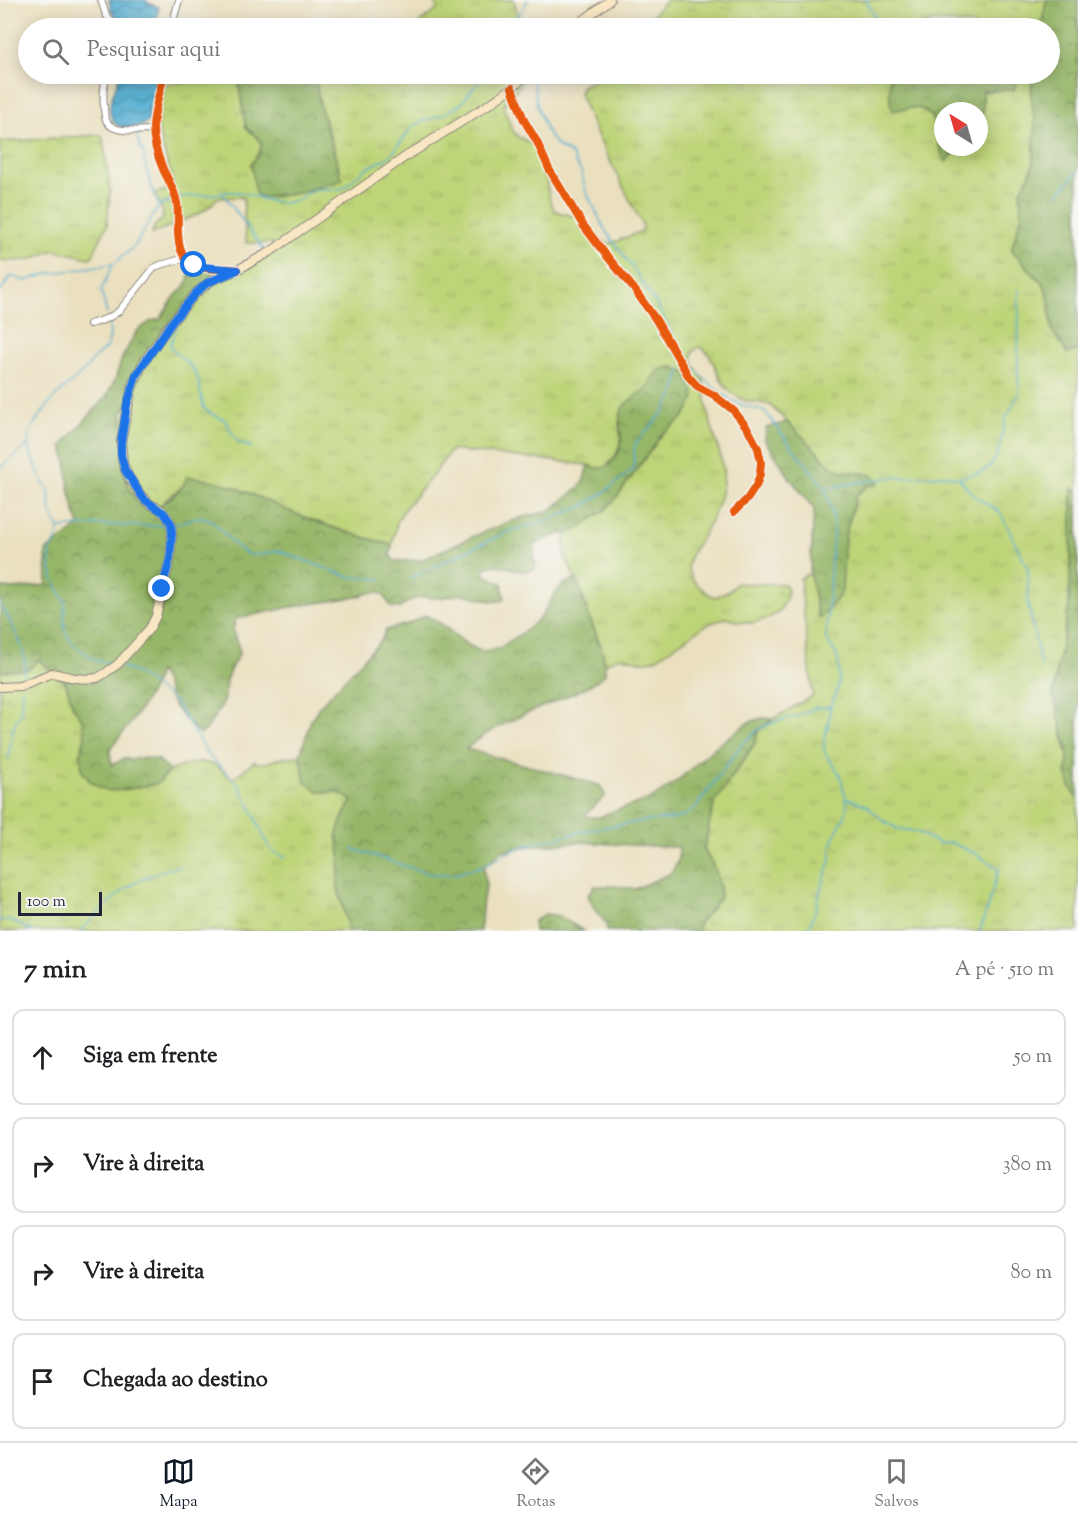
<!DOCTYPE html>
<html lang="pt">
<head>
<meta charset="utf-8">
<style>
  :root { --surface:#fff; --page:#f6f6f6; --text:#202124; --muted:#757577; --line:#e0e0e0; --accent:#111827 }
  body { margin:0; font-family:"Sorts Mill Goudy",serif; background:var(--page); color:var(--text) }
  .compass { position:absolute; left:934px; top:102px; width:54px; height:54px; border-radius:50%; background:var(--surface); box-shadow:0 3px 15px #0003; rotate:323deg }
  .scale { position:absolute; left:18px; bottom:15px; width:84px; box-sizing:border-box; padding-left:6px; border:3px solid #22223b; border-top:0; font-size:16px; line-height:21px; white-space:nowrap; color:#22223b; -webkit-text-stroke:4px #f6f6f2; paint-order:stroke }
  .stop { position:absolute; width:18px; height:18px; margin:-14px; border:4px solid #1a73e8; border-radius:50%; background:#fff }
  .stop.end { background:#1a73e8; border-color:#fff; box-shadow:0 2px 6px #0008 }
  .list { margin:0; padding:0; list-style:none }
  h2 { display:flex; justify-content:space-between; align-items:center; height:78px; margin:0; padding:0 24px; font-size:26px }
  h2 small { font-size:20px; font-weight:400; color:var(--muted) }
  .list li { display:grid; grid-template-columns:39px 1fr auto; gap:18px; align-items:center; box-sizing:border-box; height:96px; margin:0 12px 12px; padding:0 12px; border:2px solid var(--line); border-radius:12px }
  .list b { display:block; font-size:22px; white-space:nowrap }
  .list em { font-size:20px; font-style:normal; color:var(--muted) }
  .icon { flex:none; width:33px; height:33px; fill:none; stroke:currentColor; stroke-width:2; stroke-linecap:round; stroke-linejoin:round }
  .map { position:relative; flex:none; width:1078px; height:931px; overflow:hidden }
  .search { position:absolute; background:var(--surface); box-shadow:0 3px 15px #0003; left:18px; right:18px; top:18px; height:66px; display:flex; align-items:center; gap:15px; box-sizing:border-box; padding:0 21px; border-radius:33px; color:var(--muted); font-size:22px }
  .sheet { height:510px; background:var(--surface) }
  nav { display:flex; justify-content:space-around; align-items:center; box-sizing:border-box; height:84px; border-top:2px solid var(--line); background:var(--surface); font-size:16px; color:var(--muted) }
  nav a { display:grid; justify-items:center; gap:3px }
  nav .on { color:var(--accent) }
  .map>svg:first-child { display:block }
</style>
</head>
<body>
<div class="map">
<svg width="1078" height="931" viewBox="0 0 1078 931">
  <defs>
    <pattern id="grass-tufts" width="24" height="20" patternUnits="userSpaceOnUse" patternTransform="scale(1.5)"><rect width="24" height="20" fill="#bed478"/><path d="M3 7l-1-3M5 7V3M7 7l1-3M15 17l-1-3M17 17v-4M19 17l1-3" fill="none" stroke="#a3b669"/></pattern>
    <pattern id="forest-crowns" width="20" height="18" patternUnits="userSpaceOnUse" patternTransform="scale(1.5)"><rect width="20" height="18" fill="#96b668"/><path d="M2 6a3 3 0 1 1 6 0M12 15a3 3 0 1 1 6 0" fill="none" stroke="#7a9457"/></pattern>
    <pattern id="water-waves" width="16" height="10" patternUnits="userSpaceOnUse" patternTransform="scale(1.5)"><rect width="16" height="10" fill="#52add0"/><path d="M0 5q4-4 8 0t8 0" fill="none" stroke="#448caa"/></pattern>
  </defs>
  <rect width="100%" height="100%" fill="#f6f6f2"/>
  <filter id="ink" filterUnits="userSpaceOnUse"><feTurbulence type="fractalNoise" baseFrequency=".0167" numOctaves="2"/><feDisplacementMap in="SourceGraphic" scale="12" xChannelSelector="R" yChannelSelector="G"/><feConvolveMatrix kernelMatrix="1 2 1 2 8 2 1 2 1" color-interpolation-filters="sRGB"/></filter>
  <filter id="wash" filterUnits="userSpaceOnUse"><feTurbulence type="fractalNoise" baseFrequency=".008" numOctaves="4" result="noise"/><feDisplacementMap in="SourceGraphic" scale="24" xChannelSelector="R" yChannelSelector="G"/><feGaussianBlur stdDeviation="1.35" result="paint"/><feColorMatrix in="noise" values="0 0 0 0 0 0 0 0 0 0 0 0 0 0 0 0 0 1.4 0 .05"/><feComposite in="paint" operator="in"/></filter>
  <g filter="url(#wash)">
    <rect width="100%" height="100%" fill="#eae0bf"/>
    <g fill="url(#grass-tufts)" stroke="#707b5a" stroke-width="1.5">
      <path d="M435 0H514L521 28H413L437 10Z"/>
      <path d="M667 0H1047L1040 28H979L973 25 934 21 918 28H640Z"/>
      <path d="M219 74H237L246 128C264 142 266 146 251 164L271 197 309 191 342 180 336 155 321 109 314 74H529L503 106 513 131 518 137 540 147 550 201 555 211 583 219C588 231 597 240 610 244L642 231 643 226 598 137 579 94 581 87 589 82H592L600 74H890C891 86 888 99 893 110 899 110 913 107 918 108 943 112 933 147 946 161L961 147H979V130L982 126 983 91 1014 90 1018 74H1033L1031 95 1035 120 1034 154 1032 170 1020 193 1022 215 1012 247V250L1037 278 1044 284 1049 300 1052 330 1073 352 1078 349V492L1072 488V524L1069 605 1053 692 1068 756 1067 775 1070 786 1078 800V931H698L699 924 704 915 713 907 717 874 704 849 710 818 716 798 733 776 755 743 758 731 771 720 813 696 800 578 810 573 818 617H821L843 556 845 536 856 496 868 485 879 484 864 473 842 471 832 467 770 405C760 401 750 404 742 399 737 397 729 392 726 387 716 375 715 356 701 347 694 348 691 352 692 360 693 368 700 371 703 379 705 388 705 397 707 406 710 428 720 447 723 469 725 489 717 509 708 526 703 537 687 556 688 568 690 580 704 593 715 597L729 591 737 583C753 585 768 583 785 584L788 590 787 597 779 612 769 618 752 623 741 622 725 618 706 625 657 658C634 669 627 646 605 665L601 646 587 611 582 593 565 556 564 546 566 533 574 531 605 510 617 497 663 433 682 419 694 399 681 371 673 367 666 368 654 375 651 383 645 389 624 407 619 422 621 441 619 447 616 455 606 467 598 469 588 465 536 459 451 450 434 474 405 508 397 522 392 545 358 536 287 511 246 492 183 486 155 509H144L137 502 129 488 125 474 122 427 141 365 196 292 276 252 273 243H246L243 197 217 198C203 218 172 223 152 234L155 225 163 219C164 208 159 203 154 194L169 189 173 184 157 127 164 83 212 82Z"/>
      <path d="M100 135 103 139 110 191 107 225 92 257 89 258 54 250 29 260 0 261V142Z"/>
      <path d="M39 660 66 683 73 707 82 719 85 736 81 754 82 771 90 781 99 787 144 786 158 783 169 771 186 765 201 762 215 765 232 779 255 761 256 763H266L277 759 300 755 306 783 327 793 337 792 352 800 341 821 337 834 340 854 338 888 349 931H0V671Z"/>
    </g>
    <g fill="url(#forest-crowns)" stroke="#5c6c52" stroke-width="1.5">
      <path d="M1047 0H1078V349L1067 353 1052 330 1049 300 1044 284 1037 278 1012 250V247L1022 215 1020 193 1032 170 1034 154 1035 120 1031 95 1033 74H1050V28H1040Z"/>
      <path d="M237 74H314L321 109 342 180C315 189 289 196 260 197L256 194 251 164C267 145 264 143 246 128Z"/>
      <path d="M890 74H1018L1014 90 983 91 982 127 979 130V111H943V147H961L946 162C934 147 942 112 917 108 912 107 899 110 893 110 887 99 891 85 890 74Z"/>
      <path d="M188 265 201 269 224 266 234 270 219 276 162 331 122 414 125 474 129 488 137 502 144 509H155L172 497 183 486 187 477C223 478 255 496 287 510 321 525 357 536 392 545L390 556 395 561 421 560 476 535 520 518 549 511 570 495 583 483 588 465C591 466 594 468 597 468 610 470 619 454 621 443 622 431 616 418 624 406 629 399 640 394 646 388 650 384 651 380 654 376 663 364 676 367 687 374L693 391 694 399 689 409 682 419 663 433 617 497 605 510 574 531 553 536 535 544 533 559 536 564 534 570C531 570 527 571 524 571 508 570 502 561 484 568V575L502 583 505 599C493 605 481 597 468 595 458 592 450 597 440 598 436 599 431 597 426 597 416 597 408 601 400 608L391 607 383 594 373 592 356 597 291 607 235 619 233 632 239 648V655L233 664 226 680 225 694 222 705 207 729 200 734C190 725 180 715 173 704 167 693 167 682 159 672 150 699 130 725 111 747L110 752 112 765 123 759 149 758 159 760 169 771 158 783 125 790 109 791 99 787 90 781 82 771 81 754 85 736 82 719 73 707 66 683 39 660 28 670 0 671V588L15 589 47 585 46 551 74 530 79 525C75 512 71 500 69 488 67 473 67 459 62 446L106 397 115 380 122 358 137 331 151 321 160 319 176 295 185 287 190 274Z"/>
      <path d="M787 422 801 435 832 467 842 471 873 475 880 484 868 485 856 496 845 536 842 590 838 598 821 618 818 617 810 573 814 509 790 478 765 440 766 428Z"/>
      <path d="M1072 488 1078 492V800L1070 786 1067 775 1068 756 1065 739 1053 693 1069 605 1072 524Z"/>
      <path d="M577 580C581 590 584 601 587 611 595 636 605 647 605 674 599 679 593 684 586 687 547 708 500 719 466 749L599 785 603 790 605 796 586 814 587 817H600L608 813 651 799 676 782 715 747 749 722 762 718 773 719 758 731 755 743 714 803 704 849 717 874 720 887V898L699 923 698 931H607L606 923 595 910 588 895 595 886H614L635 889 671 873 678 861 679 847H668L579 842 523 847 502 851 484 867 486 887 483 898 480 931H349L338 888 340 854 337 834 341 821 352 800 337 792H319L305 782 300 755 311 720 319 707 382 639 386 630 408 624 426 615 443 625 466 644 480 651 498 649 529 628 541 617 556 592 565 583Z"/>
      <path d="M545 914 559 916 584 931H534V921Z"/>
    </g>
    <g fill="url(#water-waves)" stroke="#3a6886" stroke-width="1.5">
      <path d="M109 0H146L148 3 159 7 154 28H122L111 10Z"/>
      <path d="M120 74H156V88L149 108V121C143 126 136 128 127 128 122 128 119 127 115 123 102 108 117 89 120 74Z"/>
    </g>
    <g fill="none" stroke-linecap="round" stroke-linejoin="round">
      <g stroke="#52add0" stroke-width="1.5">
        <path d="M866 0 881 28"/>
        <path d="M515 28V21L528 0"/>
        <path d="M532 74 537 106 547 132 557 146 571 154 576 164 581 171 585 189 605 230 637 274 660 310 683 357 717 391 731 400 745 406 765 411 791 446 825 488 834 520 826 638 837 656 839 667V682L835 697 830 707 829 720 824 742V750L828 758 839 773 846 797 847 807 845 816 835 834 831 849V860L820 891 815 912 807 931"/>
        <path d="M137 134 140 148 143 151 147 173 159 206"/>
        <path d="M223 194 264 250"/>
        <path d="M1057 195 1078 171"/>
        <path d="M178 197 217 194 228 192H240L267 200 282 203 296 201 310 191 316 189H340L345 187 365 169 385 159 391 155 412 127 418 123 444 114 461 104 475 86 489 74"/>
        <path d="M0 292 11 276 25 281 47 274 112 264"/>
        <path d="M107 314 101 290 113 264 128 252 136 244 159 206 174 199"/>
        <path d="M180 318 170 345C175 355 187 360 194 370 201 382 200 396 204 408L208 412 225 420C234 435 232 443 252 447"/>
        <path d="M109 322 110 336 107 347 93 359 88 367 52 400 36 421 29 434 28 446 43 483 49 490 51 514 59 528 58 537 50 551V563L53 579 65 602 64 625 65 631 72 643 95 660 113 664"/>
        <path d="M0 468 27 446"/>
        <path d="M960 479 973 495 1000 512 1028 569V604L1041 666"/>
        <path d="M826 488 887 478 946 475 959 478 979 473 990 467 996 457 1000 446 1005 420 1020 392 1018 379 1019 290"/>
        <path d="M175 524C185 523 193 516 202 517 220 520 230 549 251 555 260 557 270 551 279 551L349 577 381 579"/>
        <path d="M59 528 96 525 150 526 167 525"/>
        <path d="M410 578 509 531 546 521 583 506 606 491 633 469 635 444 663 413 675 392 681 369"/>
        <path d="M0 603C13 628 31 652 23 681"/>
        <path d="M120 666 136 673 146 680 175 702 209 756 239 785 249 804 268 846 274 852 286 858"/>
        <path d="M8 758 14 725 21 712 22 689"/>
        <path d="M847 798 866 805 884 821 898 829 915 831 940 844 950 842 976 854 999 869 980 931"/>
        <path d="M353 849 430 874H456L482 866 513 850 531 844 592 829 646 821 675 819 684 816 696 807 741 745 759 729 774 722 798 716 814 708 830 707"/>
        <path d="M0 920 12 921 32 931"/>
        <path d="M81 931C113 897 133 876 180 866"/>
      </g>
    </g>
  </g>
  <g filter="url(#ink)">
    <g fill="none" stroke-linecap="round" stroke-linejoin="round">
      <g stroke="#86817d" stroke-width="8">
        <g id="street">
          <path d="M101 0 106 15 116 28"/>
          <path d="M171 28 179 0"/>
          <path d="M164 74C161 89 153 113 153 128 153 141 158 157 163 168 167 180 175 190 177 202 180 220 173 246 188 260 199 271 222 268 237 270"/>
          <path d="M106 78C103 88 103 97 104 107 104 112 104 117 107 122 114 134 141 130 153 130"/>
          <path d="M512 88 524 120 537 142 549 169 583 225 602 250 634 289 656 320 689 377 697 386 714 395 734 411 748 429 758 448 761 462 760 474 757 484 748 498 734 512"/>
          <path d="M90 324C101 321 111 318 119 311L154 268 160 265 186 258"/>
        </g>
      </g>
      <g stroke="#86817d" stroke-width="10">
        <g id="secondary">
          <path d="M573 28 610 0"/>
          <path d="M0 687 20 686 52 673 75 678 88 679 97 678 104 674 118 664 150 628 156 616 170 559 172 533 171 523 168 518 160 509 150 504 141 495 129 478 123 463 121 442 133 383 142 365 154 347 172 322 196 293 212 280 237 270 270 252 405 157 491 103 512 88 527 74"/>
        </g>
      </g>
      <use href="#street" stroke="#fff" stroke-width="6"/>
      <use href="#secondary" stroke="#f9e7c3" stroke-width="8"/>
      <g stroke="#f6f6f2" stroke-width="11">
        <g id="cycleway">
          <path d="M164 74C161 89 153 113 153 128 153 141 158 157 163 169 168 180 175 190 177 203 180 221 173 246 188 261 199 271 222 268 237 270"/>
          <path d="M512 88 524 120 537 142 549 169 583 225 602 250 634 289 656 320 689 377 697 386 714 395 734 411 748 429 758 448 761 462 760 474 757 484 748 498 734 512"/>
        </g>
      </g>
      <use href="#cycleway" stroke="#e8590c" stroke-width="8"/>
    </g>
  </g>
  <g fill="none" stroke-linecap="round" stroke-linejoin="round" filter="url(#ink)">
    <path stroke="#1a73e8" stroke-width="8" d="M162 589 170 559 172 533 171 523 164 513 145 500 141 495 125 470 121 455V442L127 405 136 375 172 322 196 293 207 283 237 270 202 267 194 265"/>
  </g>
</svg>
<svg class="compass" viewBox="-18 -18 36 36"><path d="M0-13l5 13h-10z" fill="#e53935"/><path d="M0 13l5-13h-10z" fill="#757577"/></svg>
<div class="scale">100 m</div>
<div class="stop" style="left:194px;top:265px"></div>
<div class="stop end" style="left:162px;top:589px"></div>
<div class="search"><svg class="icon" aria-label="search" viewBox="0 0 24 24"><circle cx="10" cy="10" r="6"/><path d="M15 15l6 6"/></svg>Pesquisar aqui</div>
</div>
<section class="sheet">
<h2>7 min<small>A pé · 510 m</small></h2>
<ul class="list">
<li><svg class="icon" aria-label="ahead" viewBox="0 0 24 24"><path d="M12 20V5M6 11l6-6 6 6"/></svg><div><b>Siga em frente</b></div><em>50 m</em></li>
<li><svg class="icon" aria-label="right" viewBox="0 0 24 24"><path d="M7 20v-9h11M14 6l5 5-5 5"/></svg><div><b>Vire à direita</b></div><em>380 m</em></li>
<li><svg class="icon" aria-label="right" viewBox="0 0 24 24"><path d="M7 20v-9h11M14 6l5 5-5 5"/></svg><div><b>Vire à direita</b></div><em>80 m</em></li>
<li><svg class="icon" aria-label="arrive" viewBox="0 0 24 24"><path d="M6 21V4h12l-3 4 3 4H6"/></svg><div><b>Chegada ao destino</b></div></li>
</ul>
</section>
<nav>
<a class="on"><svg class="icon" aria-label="map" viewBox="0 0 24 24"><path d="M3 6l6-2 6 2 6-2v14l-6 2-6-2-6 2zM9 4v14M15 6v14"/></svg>Mapa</a>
<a><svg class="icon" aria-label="directions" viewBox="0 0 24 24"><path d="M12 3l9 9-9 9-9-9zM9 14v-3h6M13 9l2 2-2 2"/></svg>Rotas</a>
<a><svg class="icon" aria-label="saved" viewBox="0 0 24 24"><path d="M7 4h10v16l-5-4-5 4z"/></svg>Salvos</a>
</nav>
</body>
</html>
